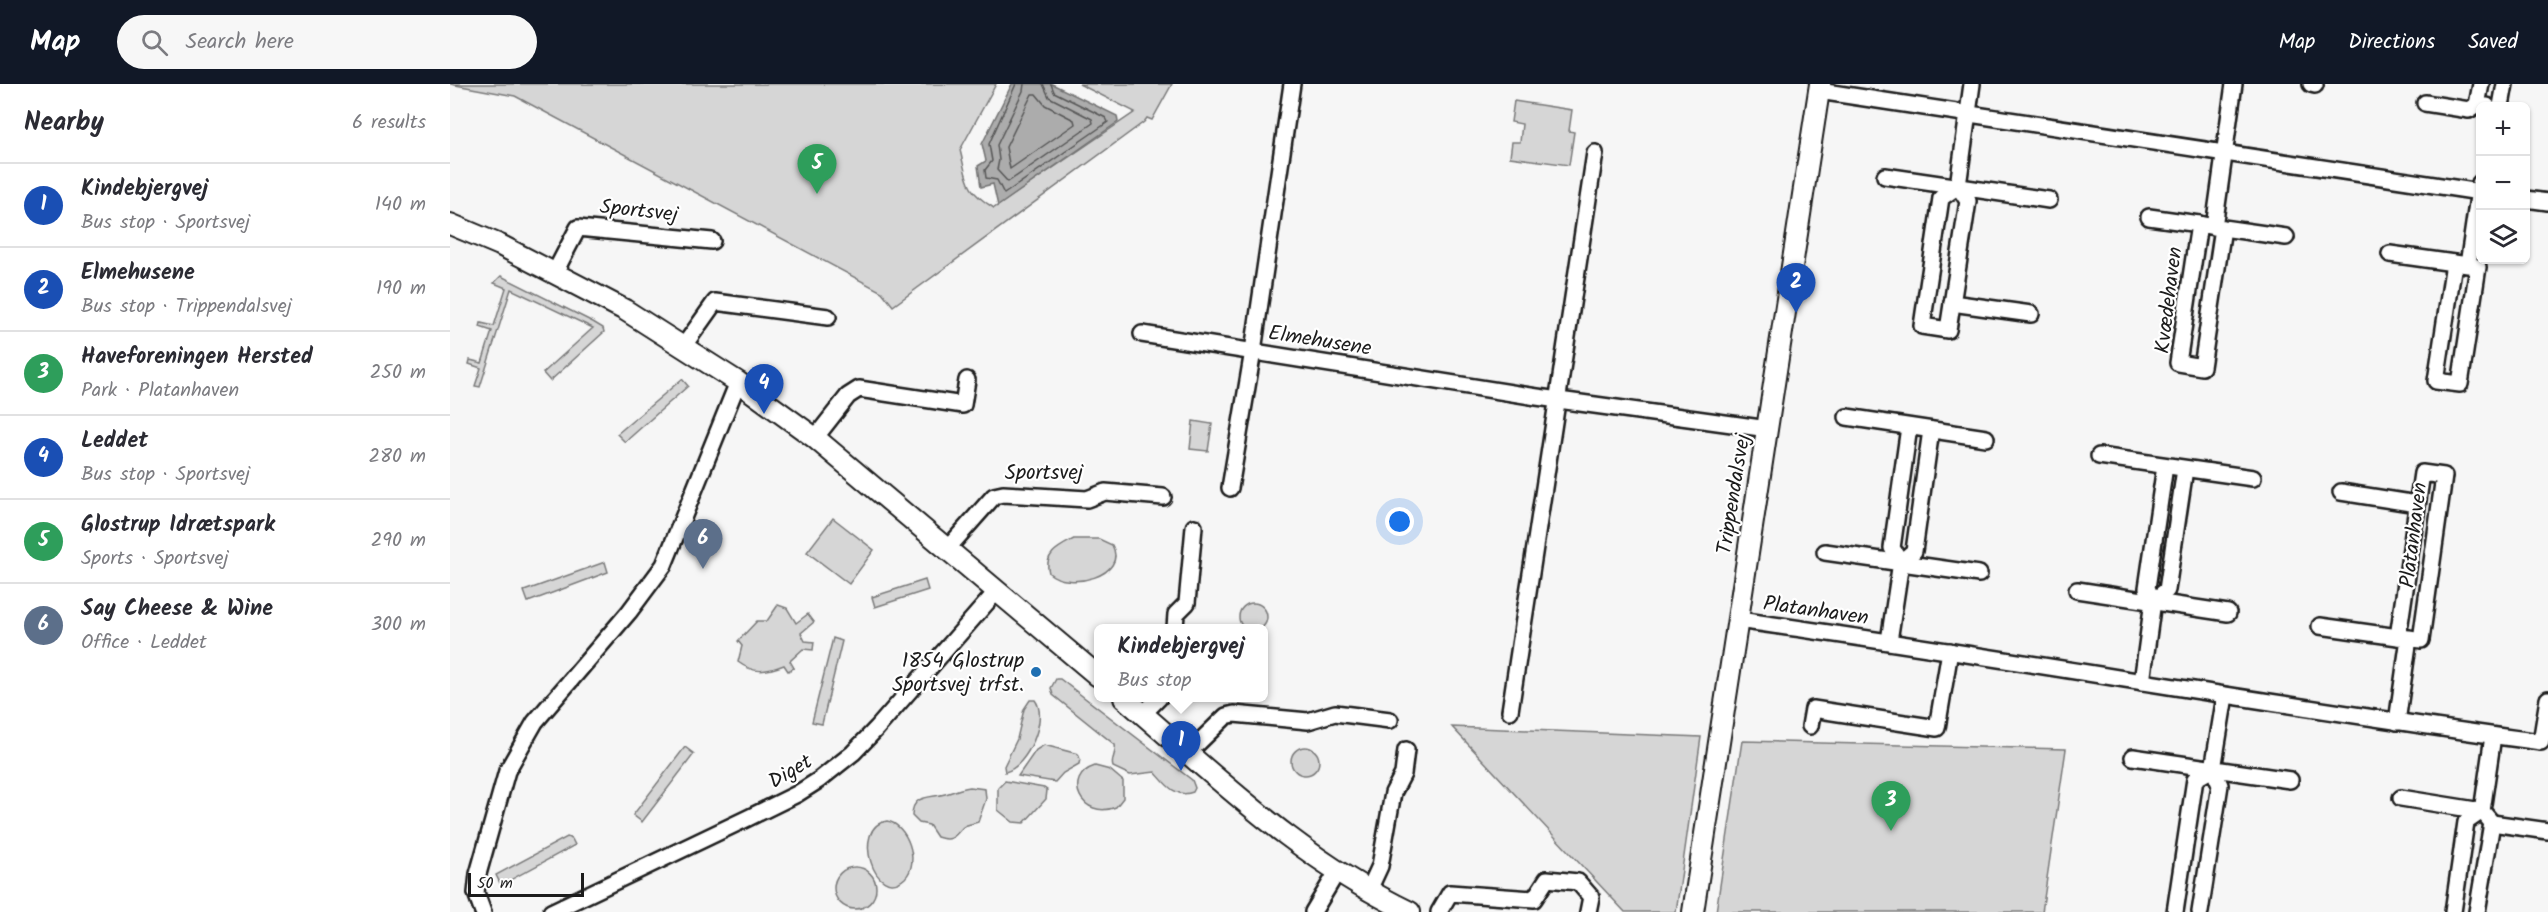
<!DOCTYPE html>
<html lang="en">
<head>
<meta charset="utf-8">
<style>
  :root { --surface:#fff; --page:#f7f7f7; --text:#2b2b33; --muted:#7c7c81; --line:#e1e1e2; --accent:#111827 }
  body { margin:0; font-family:Kalam,sans-serif; background:var(--page); color:var(--text) }
  .controls { position:absolute; right:18px; top:18px; display:grid; overflow:hidden; border-radius:9px; box-shadow:0 2px 4px #0004 }
  .controls button { width:54px; height:54px; display:grid; place-items:center; padding:0; border:0; border-bottom:2px solid var(--line); background:var(--surface); color:var(--text); font:30px sans-serif }
  .scale { position:absolute; left:18px; bottom:15px; width:116px; box-sizing:border-box; padding-left:6px; border:3px solid #1c1c1c; border-top:0; font-size:16px; line-height:21px; white-space:nowrap; color:#1c1c1c; -webkit-text-stroke:4px #fff; paint-order:stroke }
  .you { position:absolute; left:950px; top:438px; width:21px; height:21px; margin:-15px; border:4px solid #fff; border-radius:50%; background:#1a73e8; box-shadow:0 0 0 9px #1a73e833 }
  .badge { display:grid; place-items:center; width:39px; height:39px; border-radius:50%; background:var(--accent); color:#fff; font-size:20px; font-weight:700 }
  .pin { position:absolute; translate:-50% -50px; filter:drop-shadow(0 2px 3px #0008) }
  .pin::after { content:''; position:absolute; top:32px; width:21px; height:18px; background:inherit; clip-path:polygon(0 0,100% 0,50% 100%) }
  .popup { position:absolute; left:644px; top:540px; width:174px; height:78px; box-sizing:border-box; display:grid; place-content:center; border-radius:9px; background:var(--surface); filter:drop-shadow(0 2px 4px #0005); font-size:20px; white-space:nowrap; color:var(--muted) }
  .popup b { font-size:22px; color:var(--text) }
  .popup::after { content:''; position:absolute; left:50%; top:100%; margin-left:-12px; border:12px solid transparent; border-top-color:var(--surface) }
  .list { margin:0; padding:0; list-style:none }
  h2 { display:flex; justify-content:space-between; align-items:center; height:78px; margin:0; padding:0 24px; font-size:26px }
  h2 small { font-size:20px; font-weight:400; color:var(--muted) }
  .list li { display:grid; grid-template-columns:39px 1fr auto; gap:18px; align-items:center; box-sizing:border-box; height:84px; padding:0 24px; border-top:2px solid var(--line) }
  .list b { display:block; font-size:22px; white-space:nowrap }
  .list p { margin:0; font-size:20px; white-space:nowrap; color:var(--muted) }
  .list em { font-size:20px; font-style:normal; color:var(--muted) }
  .icon { flex:none; width:33px; height:33px; fill:none; stroke:currentColor; stroke-width:2; stroke-linecap:round; stroke-linejoin:round }
  .map { position:relative; flex:none; width:2098px; height:828px; overflow:hidden }
  header { display:flex; align-items:center; gap:36px; box-sizing:border-box; height:84px; padding:0 30px; background:var(--accent); color:#fff }
  header strong { font-size:28px }
  nav { display:flex; gap:33px; margin-inline-start:auto; font-size:21px }
  .search { width:420px; height:54px; background:var(--page); display:flex; align-items:center; gap:15px; box-sizing:border-box; padding:0 21px; border-radius:33px; color:var(--muted); font-size:22px }
  main { display:flex }
  aside { flex:1; background:var(--surface) }
  .map>svg:first-child { display:block }
</style>
</head>
<body>
<header>
<strong>Map</strong>
<div class="search"><svg class="icon" aria-label="search" viewBox="0 0 24 24"><circle cx="10" cy="10" r="6"/><path d="M15 15l6 6"/></svg>Search here</div>
<nav><a>Map</a><a>Directions</a><a>Saved</a></nav>
</header>
<main>
<aside>
<h2>Nearby<small>6 results</small></h2>
<ul class="list">
<li><span class="badge" style="background:#1a4fb4">1</span><div><b>Kindebjergvej</b><p>Bus stop · Sportsvej</p></div><em>140 m</em></li>
<li><span class="badge" style="background:#1a4fb4">2</span><div><b>Elmehusene</b><p>Bus stop · Trippendalsvej</p></div><em>190 m</em></li>
<li><span class="badge" style="background:#2e9e5b">3</span><div><b>Haveforeningen Hersted</b><p>Park · Platanhaven</p></div><em>250 m</em></li>
<li><span class="badge" style="background:#1a4fb4">4</span><div><b>Leddet</b><p>Bus stop · Sportsvej</p></div><em>280 m</em></li>
<li><span class="badge" style="background:#2e9e5b">5</span><div><b>Glostrup Idrætspark</b><p>Sports · Sportsvej</p></div><em>290 m</em></li>
<li><span class="badge" style="background:#5c6f8a">6</span><div><b>Say Cheese &amp; Wine</b><p>Office · Leddet</p></div><em>300 m</em></li>
</ul>
</aside>
<div class="map">
<svg width="2098" height="828" viewBox="0 0 2098 828">
  <rect width="100%" height="100%" fill="#f6f6f6"/>
  <filter id="ink" filterUnits="userSpaceOnUse"><feTurbulence type="fractalNoise" baseFrequency=".0167" numOctaves="2"/><feDisplacementMap in="SourceGraphic" scale="12" xChannelSelector="R" yChannelSelector="G"/><feConvolveMatrix kernelMatrix="1 2 1 2 8 2 1 2 1" color-interpolation-filters="sRGB"/></filter>
  <g filter="url(#ink)">
    <g fill="#d6d6d6" stroke="#797979" stroke-width="1.5">
      <path d="M0 0H546L510 66C518 98 515 106 544 124L685 28 629 0H722L702 36 697 34 694 38 443 222 432 208 65 12Z"/>
      <path d="M1064 17 1122 26 1119 47 1124 48 1119 81 1060 73 1062 58H1070L1072 40 1061 38Z"/>
      <path d="M51 192 143 238 153 244 154 248 100 297 93 289 143 244 61 205 30 303 25 302 31 284 19 280 20 276 32 279 42 247 30 243 31 239 44 242 56 204 44 199Z"/>
      <path d="M232 295 238 302 175 358 167 350Z"/>
      <path d="M743 337 762 340 758 367 740 365Z"/>
      <path d="M383 434 424 466 399 500 357 468Z"/>
      <path d="M624 455H649L662 461C679 492 619 507 599 489 593 470 609 463 624 455Z"/>
      <path d="M155 478 158 488 78 518 74 507Z"/>
      <path d="M475 496 478 506 425 523 422 513Z"/>
      <circle cx="803" cy="533" r="14"/>
      <path d="M328 521 337 524 346 539 358 530 364 538 351 549 355 557 364 558 363 566 353 565 340 577 344 584 338 587 334 581C316 588 304 590 288 578L292 562 288 557 307 537H317Z"/>
      <path d="M383 554 392 557 372 640 362 638Z"/>
      <path d="M606 595H610L742 696 745 704 743 708C725 715 715 699 705 688L680 691 663 683C660 675 667 670 665 661L603 611 601 604Z"/>
      <path d="M580 616H585C599 634 577 683 555 688L554 682 567 655 574 625Z"/>
      <path d="M1002 643 1251 653 1226 828H1175Z"/>
      <path d="M1292 657 1616 665 1592 828H1266Z"/>
      <path d="M594 661 628 670 630 675 629 680 613 689 605 698 568 692 586 666Z"/>
      <path d="M235 663 244 670 192 738 183 731Z"/>
      <circle cx="855" cy="677" r="14"/>
      <path d="M645 682 660 686 673 697V714L666 723C632 737 611 693 645 682Z"/>
      <path d="M555 697 594 704 597 706 596 715 574 739 563 738 548 726V704Z"/>
      <path d="M520 703 535 705 536 715 528 738C523 740 517 740 513 743 503 753 503 758 487 753L479 741 469 739 462 732C462 710 480 714 495 710 504 708 511 704 520 703Z"/>
      <path d="M437 737C457 740 471 778 455 794 425 822 400 742 437 737Z"/>
      <path d="M117 753 122 755 125 761 51 801 46 791Z"/>
      <circle cx="405" cy="804" r="21"/>
    </g>
    <path fill="#acacac" stroke="#727272" stroke-width="1.5" d="M562 0H602L667 32 668 38 548 122 543 100 531 103 528 82 536 77 532 60Z"/>
    <g fill="none" stroke-linecap="round" stroke-linejoin="round">
      <g stroke="#565656" stroke-width="1.5">
        <path d="M566 0 539 60 542 77 535 86 536 94 547 96 554 110 658 38 656 34 604 8 601 0"/>
        <path d="M574 0 573 7 547 61 549 76 547 86 558 98 643 39 642 35 599 13 593 0"/>
        <path d="M582 10H586L595 21 624 36 625 40 560 85 556 63Z"/>
      </g>
      <g stroke="#1c1c1c" stroke-width="20">
        <g id="minor">
          <path d="M1861 0 1865 1"/>
          <path d="M2031 0 2027 21 2037 22"/>
          <path d="M1369 7 2030 108"/>
          <path d="M1975 19 2019 26 2027 21"/>
          <path d="M2051 22 2055 0"/>
          <path d="M1435 92 1599 116"/>
          <path d="M1508 102 1491 114 1472 242 1498 246 1518 117 1508 102 1522 0"/>
          <path d="M2076 115 2098 118"/>
          <path d="M1699 133 1749 140"/>
          <path d="M1764 143 1749 140 1728 279 1752 283 1773 144 1764 143 1784 0"/>
          <path d="M1773 144 1836 153"/>
          <path d="M1940 170 2004 179"/>
          <path d="M2018 181 2004 179 1986 297 2010 300 2028 183 2018 181 2030 99"/>
          <path d="M104 190 128 144 262 157"/>
          <path d="M1502 219 1581 230"/>
          <path d="M692 250 1087 313 1318 345"/>
          <path d="M233 263 265 218 378 233"/>
          <path d="M1397 333 1536 354"/>
          <path d="M365 354 398 312 409 305 513 321 517 296"/>
          <path d="M1649 372 1803 394"/>
          <path d="M780 404 803 267 842 0"/>
          <path d="M1891 408 1967 420"/>
          <path d="M497 465 544 412 553 410 637 415 655 408 713 413"/>
          <path d="M1375 468 1529 490"/>
          <path d="M1451 478 1442 464 1459 343"/>
          <path d="M1627 506 1778 529"/>
          <path d="M1703 517 1717 506 1735 385"/>
          <path d="M1288 536C1556 573 1823 622 2091 658L2098 615"/>
          <path d="M1870 542 1948 553"/>
          <path d="M725 544 726 530 737 519 744 443"/>
          <path d="M1439 557 1451 478 1464 467 1481 346"/>
          <path d="M1692 598 1703 517 1697 504 1715 382"/>
          <path d="M1060 627 1145 69"/>
          <path d="M693 630 709 614"/>
          <path d="M1947 638 1959 554 1948 553 1972 389 1994 392 1971 556 1959 554"/>
          <path d="M1360 642 1363 625 1487 644 1500 567"/>
          <path d="M738 669 776 632 784 630 858 637 885 629 940 636"/>
          <path d="M1683 673 1840 696"/>
          <path d="M1951 714 2032 727"/>
          <path d="M2042 739 2098 747"/>
          <path d="M918 808 930 782 943 709 953 690 956 666"/>
          <path d="M33 828 26 809 28 790 57 687 85 638 179 528 214 481 288 298"/>
          <path d="M101 828 298 734 347 710 369 696 403 669 427 644 546 508"/>
          <path d="M863 828 887 788"/>
          <path d="M989 828 1000 809 1084 815 1097 795 1128 798 1141 813 1138 828"/>
          <path d="M1725 828 1745 695 1763 685"/>
          <path d="M1750 828 1770 701 1763 685 1775 612"/>
          <path d="M2003 828 2016 738 2032 727"/>
          <path d="M2027 828 2042 739 2032 727 2043 652"/>
        </g>
      </g>
      <g stroke="#1c1c1c" stroke-width="24">
        <g id="tertiary">
          <path d="M0 140 50 161 175 226 288 298 365 354 648 592"/>
          <path d="M674 614C766 692 849 775 960 828"/>
          <path d="M1243 828 1370 0"/>
        </g>
      </g>
      <use href="#minor" stroke="#fff" stroke-width="15"/>
      <use href="#tertiary" stroke="#fff" stroke-width="20"/>
    </g>
  </g>
  <circle fill="#1f6fb2" stroke="#fff" stroke-width="2" cx="586" cy="588" r="6"/>
  <g text-anchor="middle" stroke-width="4.5" stroke-linejoin="round" paint-order="stroke">
    <g font-size="21" fill="#1c1c1c" stroke="#fff">
      <text transform="translate(189 126) rotate(6)" y="7">Sportsvej</text>
      <text transform="translate(1718 216) rotate(-83)" y="7">Kvædehaven</text>
      <text transform="translate(870 256) rotate(9)" y="7">Elmehusene</text>
      <text x="594" y="395">Sportsvej</text>
      <text transform="translate(1283 410) rotate(-81)" y="7">Trippendalsvej</text>
      <text transform="translate(1963 451) rotate(-83)" y="7">Platanhaven</text>
      <text transform="translate(1366 526) rotate(8)" y="7">Platanhaven</text>
      <text transform="translate(340 687) rotate(-31)" y="7">Diget</text>
    </g>
    <g font-size="21" fill="#1c1c1c" stroke="#fff" text-anchor="end">
      <text x="574" y="583">1854 Glostrup<tspan x="574" dy="24">Sportsvej trfst.</tspan></text>
    </g>
  </g>
</svg>
<div class="controls">
<button>+</button>
<button>−</button>
<button><svg class="icon" aria-label="layers" viewBox="0 0 24 24"><path d="M12 4l9 5-9 5-9-5zM3 14l9 5 9-5"/></svg></button>
</div>
<div class="scale">50 m</div>
<div class="you"></div>
<div class="pin badge" style="left:731px;top:687px;background:#1a4fb4">1</div>
<div class="popup"><b>Kindebjergvej</b>Bus stop</div>
<div class="pin badge" style="left:1346px;top:229px;background:#1a4fb4">2</div>
<div class="pin badge" style="left:1441px;top:747px;background:#2e9e5b">3</div>
<div class="pin badge" style="left:314px;top:330px;background:#1a4fb4">4</div>
<div class="pin badge" style="left:367px;top:110px;background:#2e9e5b">5</div>
<div class="pin badge" style="left:253px;top:485px;background:#5c6f8a">6</div>
</div>
</main>
</body>
</html>
